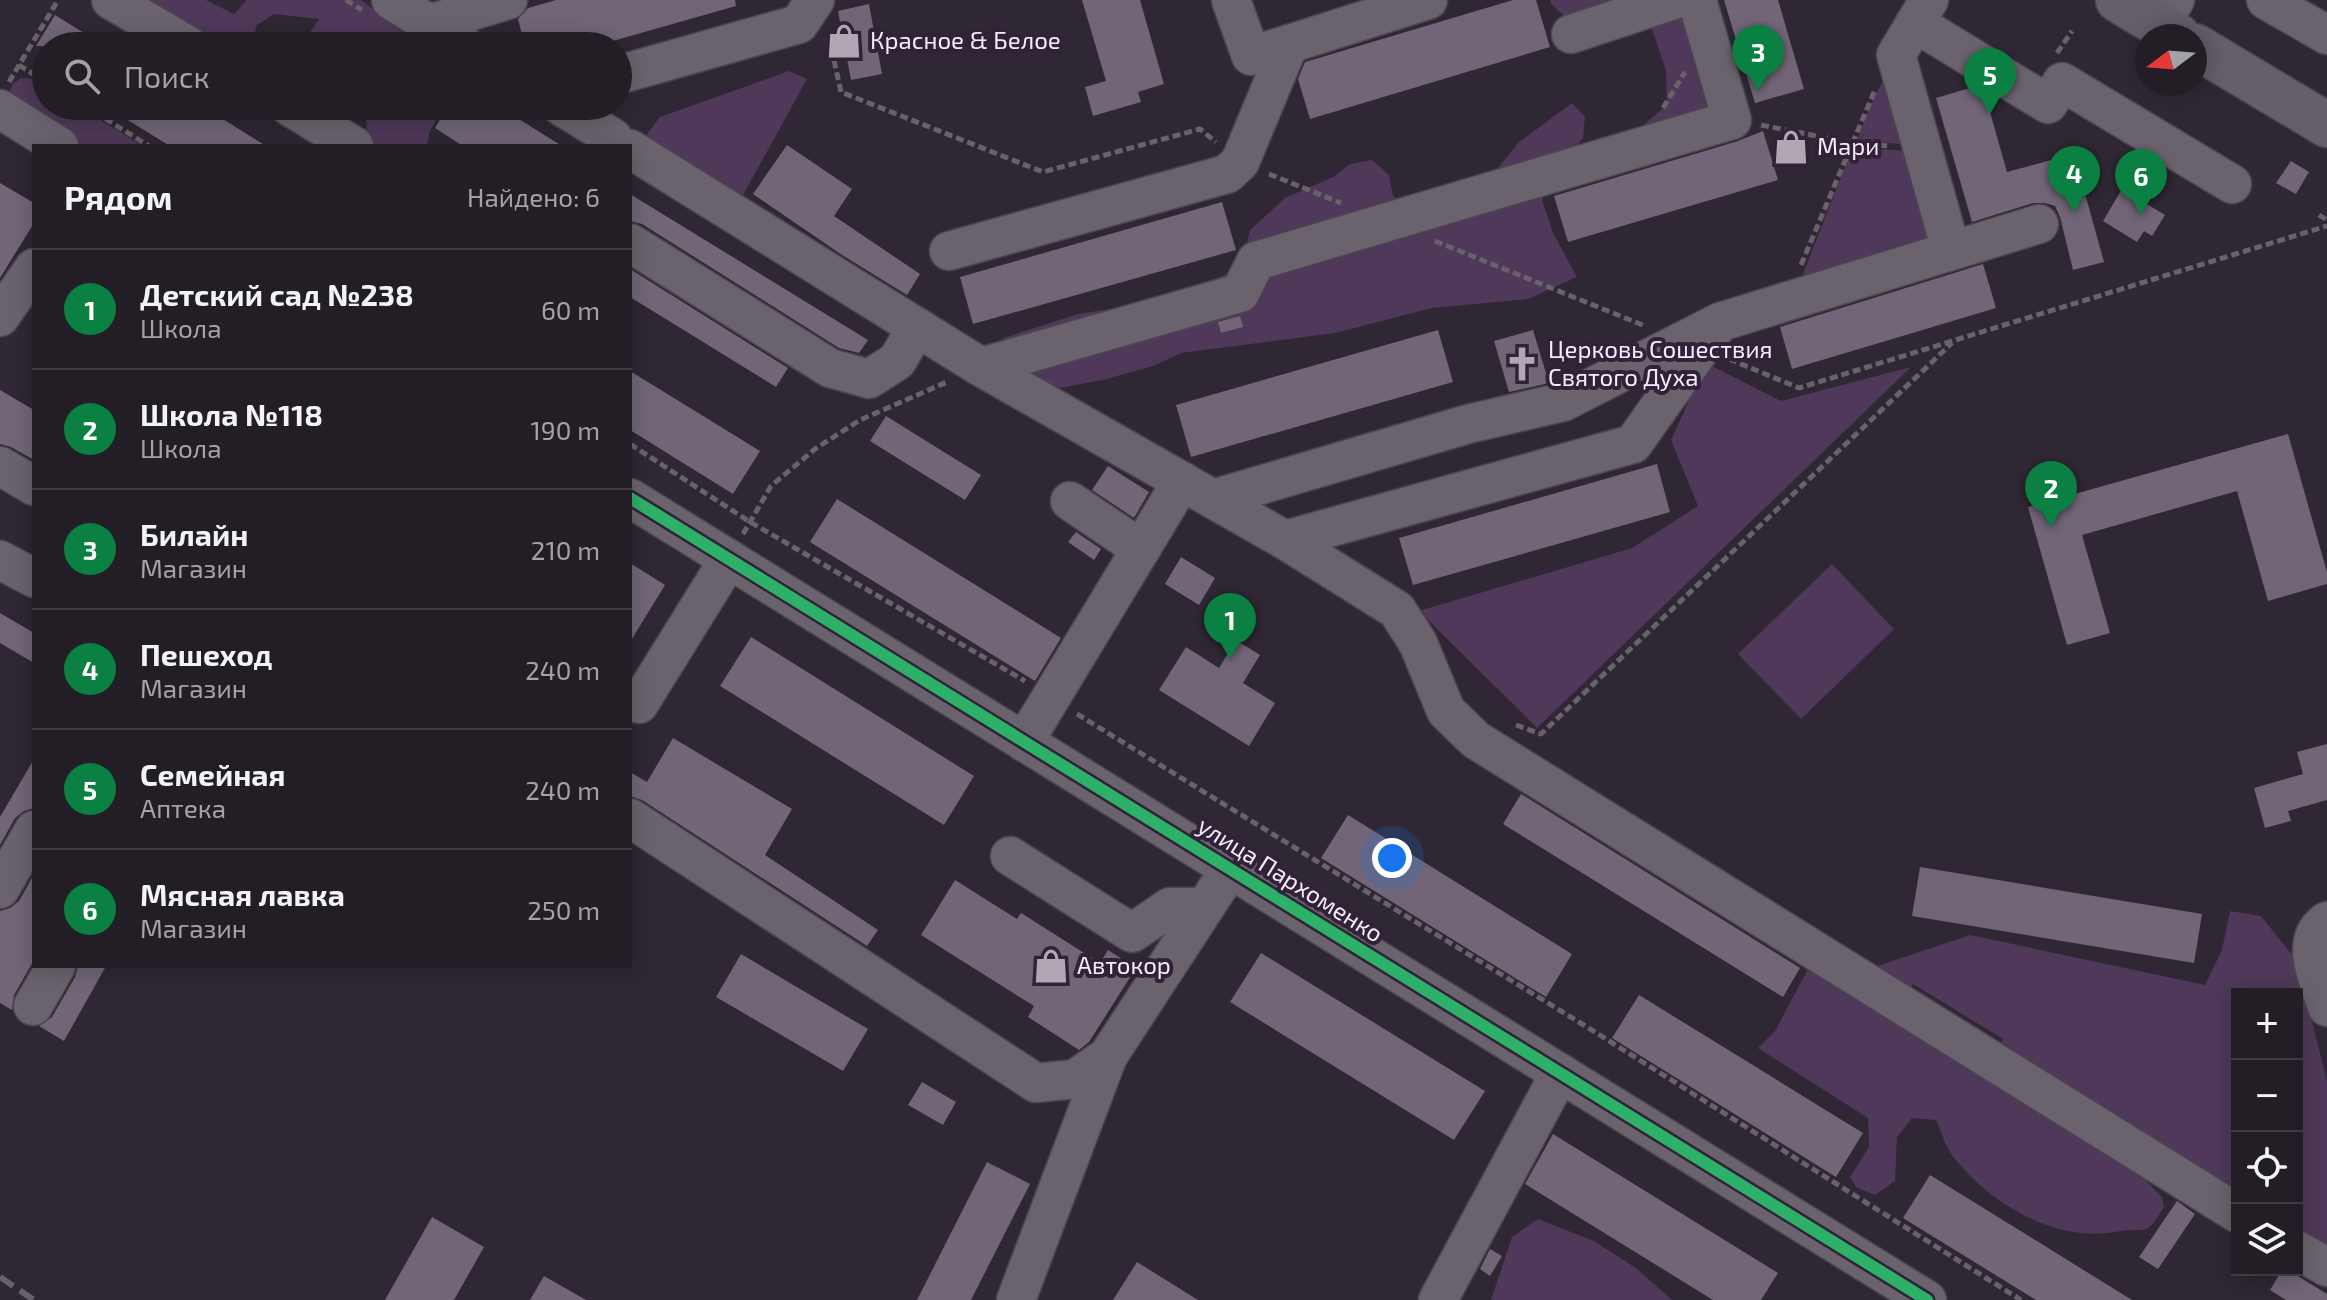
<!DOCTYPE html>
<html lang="ru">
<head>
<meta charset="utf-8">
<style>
  :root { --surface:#231d26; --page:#2f2a32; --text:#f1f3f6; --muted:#a3a2a7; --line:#403b43; --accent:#0b8043 }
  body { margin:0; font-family:"Exo 2",sans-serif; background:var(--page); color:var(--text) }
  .controls { position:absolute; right:24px; bottom:24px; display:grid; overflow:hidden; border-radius:0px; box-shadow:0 4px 20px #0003 }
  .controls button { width:72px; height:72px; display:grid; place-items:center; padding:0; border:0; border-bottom:2px solid var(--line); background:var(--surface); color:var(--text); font:40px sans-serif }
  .compass { position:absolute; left:2135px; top:24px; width:72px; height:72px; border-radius:50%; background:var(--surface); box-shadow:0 4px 20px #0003; rotate:254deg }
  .you { position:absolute; left:1392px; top:858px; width:28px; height:28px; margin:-20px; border:6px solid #fff; border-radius:50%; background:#1a73e8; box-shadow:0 0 0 12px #1a73e833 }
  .badge { display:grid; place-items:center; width:52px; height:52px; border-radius:50%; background:var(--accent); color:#fff; font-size:26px; font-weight:700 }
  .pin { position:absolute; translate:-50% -66px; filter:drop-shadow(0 2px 4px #0008) }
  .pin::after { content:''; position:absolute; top:42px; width:28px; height:24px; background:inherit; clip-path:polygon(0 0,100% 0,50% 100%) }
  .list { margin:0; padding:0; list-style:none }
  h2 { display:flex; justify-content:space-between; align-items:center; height:104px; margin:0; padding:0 32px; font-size:34px }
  h2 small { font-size:26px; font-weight:400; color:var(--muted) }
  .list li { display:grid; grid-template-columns:52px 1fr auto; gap:24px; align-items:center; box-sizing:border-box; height:120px; padding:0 32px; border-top:2px solid var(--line) }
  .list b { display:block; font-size:30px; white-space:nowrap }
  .list p { margin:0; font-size:26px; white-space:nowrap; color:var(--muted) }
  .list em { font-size:26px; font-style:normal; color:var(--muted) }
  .icon { flex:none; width:44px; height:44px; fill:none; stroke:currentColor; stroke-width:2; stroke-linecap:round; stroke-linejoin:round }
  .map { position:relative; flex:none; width:2327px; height:1300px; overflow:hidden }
  .search { position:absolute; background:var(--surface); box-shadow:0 4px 20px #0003; left:32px; top:32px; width:600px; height:88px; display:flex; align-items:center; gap:20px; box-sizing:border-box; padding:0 28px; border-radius:44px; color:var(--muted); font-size:30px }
  .panel { position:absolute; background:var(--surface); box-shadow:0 4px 20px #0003; left:32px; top:144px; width:600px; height:824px; border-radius:0px }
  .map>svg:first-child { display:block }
</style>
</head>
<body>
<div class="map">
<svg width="2327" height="1300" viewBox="0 0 2327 1300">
  <rect width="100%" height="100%" fill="#2f2733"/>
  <g fill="#4f3859">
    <path d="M133 0H206L234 14 247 0H361L421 46H301L319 19 274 14 257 25 251 46H205Z"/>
    <path d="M1550 0H1713L1718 132 1641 127 1667 105 1666 71 1648 17 1567 18 1552 5Z"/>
    <path d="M1895 57 1920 146 1857 140 1871 104Z"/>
    <path d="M789 71 807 79 742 197 644 138 660 117Z"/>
    <path d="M21 78 34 79 46 86V106H78L143 146H70L8 94 13 84Z"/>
    <path d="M1572 103 1585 117 1583 138 1563 162 1542 200 1553 233 1577 277 1528 299 1432 308 1335 333 1181 353 1153 366 1103 380 1048 390 1013 374 1003 338 1078 314 1182 298 1242 265 1250 230 1285 198 1333 177 1350 164 1372 160 1389 175 1393 196 1435 224 1493 174 1518 143Z"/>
    <path d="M367 106H442L429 134 427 146H371L366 139Z"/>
    <path d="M1853 147 1921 152 1944 247 1795 294Z"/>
    <path d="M1706 363 1781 401 1911 367 1537 728 1419 611 1632 548 1698 506 1671 440Z"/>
    <path d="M1832 564 1894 629 1801 719 1738 654Z"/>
    <path d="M2230 911 2261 916 2297 961 2327 1081V1260L2297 1242V994H2237V1206L1993 1057 2003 1039 1913 984 1902 1002 1865 970 1970 935 2205 985 2222 950Z"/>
    <path d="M1808 969 1940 1051 2132 1166 2162 1197 2164 1207C2144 1239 2149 1226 2115 1232 2055 1242 1992 1205 1955 1159 1946 1149 1942 1133 1936 1120L1912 1118 1897 1137 1895 1181 1875 1195 1856 1187 1850 1177 1869 1147 1868 1118 1758 1048 1775 1031Z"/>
    <path d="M1538 1219 1594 1241 1636 1268 1672 1300H1491L1512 1237Z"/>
  </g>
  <g fill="#716577">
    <path d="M556 0H735L736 6 595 46H525L518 19 528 8Z"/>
    <path d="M1082 0H1140L1164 84 1138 92 1141 102 1093 116 1085 87 1106 81Z"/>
    <path d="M1513 0H1536L1550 47 1310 119 1298 79 1305 62Z"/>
    <path d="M1724 0H1778L1804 89 1755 103Z"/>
    <path d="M869 4 882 74 851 80 838 11Z"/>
    <path d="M55 15 105 46H36Z"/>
    <path d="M1977 86 1984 91 2007 172 2074 154 2104 262 2073 270 2060 217 2055 206 2045 203H2033L1972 222 1936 98Z"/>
    <path d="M105 106H202L266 146H170Z"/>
    <path d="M448 106H498L562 146H463L435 128Z"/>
    <path d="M1763 131 1778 180 1568 242 1554 196 1738 141Z"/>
    <path d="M787 145 852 189 834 216 920 274 907 295 842 255 753 194Z"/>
    <path d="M2291 161 2309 172 2296 194 2276 183Z"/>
    <path d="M0 183 34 203V223L0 278Z"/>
    <path d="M2122 189 2165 215 2152 236 2144 231 2137 242 2103 221Z"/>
    <path d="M630 194 868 340 859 353 839 348 642 224 630 221Z"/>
    <path d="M1222 202 1236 250 973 324 960 277Z"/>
    <path d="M1983 264 1996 308 1792 369 1780 327Z"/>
    <path d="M630 269 788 368 776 387 630 297Z"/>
    <path d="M1240 316 1243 327 1221 333 1218 322Z"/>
    <path d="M1438 330 1453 382 1191 457 1176 405Z"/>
    <path d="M1533 330 1549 383 1509 392 1494 341Z"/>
    <path d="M630 371 760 451 733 494 630 430Z"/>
    <path d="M0 390 34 410V460L11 447 0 444Z"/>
    <path d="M886 416 981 475 965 500 870 441Z"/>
    <path d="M2288 434 2327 572V584L2268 601 2237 491 2082 535 2110 633 2067 645 2028 507Z"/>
    <path d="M1657 464 1670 512 1413 585 1399 538Z"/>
    <path d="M1108 466 1149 492 1134 518 1092 490Z"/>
    <path d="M837 499 1061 638 1035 681 810 542Z"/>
    <path d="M1076 532 1101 549 1094 560 1068 542Z"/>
    <path d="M1181 557 1215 578 1199 605 1165 584Z"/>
    <path d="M630 563 665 585 630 642Z"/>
    <path d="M0 613 34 633V663L0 643Z"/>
    <path d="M751 637 974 776 944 825 720 686Z"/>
    <path d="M1236 640 1260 655 1243 683 1275 703 1249 746 1159 690 1186 647 1219 668Z"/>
    <path d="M673 738 792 809 765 855 878 930 867 946 642 800 630 796V772L647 782Z"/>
    <path d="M2327 744V800L2288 811 2291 821 2265 828 2254 788 2303 774 2297 752Z"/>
    <path d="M34 759V808L24 811 15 818 0 845V817Z"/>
    <path d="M1521 794 1800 968 1783 997 1503 824Z"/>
    <path d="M1348 815 1572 954 1546 997 1321 858Z"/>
    <path d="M1920 867 2202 914 2194 963 1912 916Z"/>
    <path d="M34 874V960L14 995 12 1010 0 1003V911L10 908 19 901Z"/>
    <path d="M955 880 1017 919 1021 913 1100 963 1108 950 1136 968 1089 1042 1079 1050 1028 1017 1034 1006 921 935Z"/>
    <path d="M1261 953 1485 1091 1454 1140 1230 1002Z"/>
    <path d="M741 954 868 1029 843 1071 716 997Z"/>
    <path d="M78 966H106L64 1041 39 1026 52 1017 75 977Z"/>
    <path d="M1639 995 1863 1133 1836 1177 1612 1038Z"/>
    <path d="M922 1082 956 1102 943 1125 908 1105Z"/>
    <path d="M1553 1134 1778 1273 1761 1300H1713L1525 1184Z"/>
    <path d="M987 1162 1030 1184 971 1300H917Z"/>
    <path d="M1930 1175 2132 1300H2036L2023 1292 1903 1218Z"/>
    <path d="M2177 1201 2195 1214 2158 1269 2139 1257Z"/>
    <path d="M432 1217 484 1247 454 1300H385Z"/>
    <path d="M1490 1249 1502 1256 1490 1276 1480 1269Z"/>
    <path d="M1137 1262 1198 1300H1113Z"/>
    <path d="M2282 1270H2288L2327 1294V1300H2286L2270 1290Z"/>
    <path d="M544 1276 586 1300H530Z"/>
  </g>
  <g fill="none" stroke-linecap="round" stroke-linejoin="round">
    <g stroke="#4b454f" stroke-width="41">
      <g id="minor">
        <path d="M111 0 189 46"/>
        <path d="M391 0 465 46"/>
        <path d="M1231 0 1251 56 1289 44"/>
        <path d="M1929 0 1896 55 1951 250"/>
        <path d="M2266 0 2327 35"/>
        <path d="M1915 23 2048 104 2062 82 2232 184"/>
        <path d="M429 24 508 0"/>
        <path d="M2160 25 2175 0"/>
        <path d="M1571 34 1674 0"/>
        <path d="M618 75 799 24 815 0"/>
        <path d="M289 106 354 146"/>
        <path d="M561 106 613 138 608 146"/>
        <path d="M0 109 59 146"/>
        <path d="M630 149 981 367 1285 540 1397 610 1418 643 1446 711 1476 740 2237 1213"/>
        <path d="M630 243 830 368 869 379 897 361 917 327"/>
        <path d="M949 251 1227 174 1240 162 1289 44 1428 0"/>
        <path d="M0 317 34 268"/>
        <path d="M981 367 1240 293 1256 261 1732 120 1697 0"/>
        <path d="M0 466 34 486"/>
        <path d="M630 498 1927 1300"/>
        <path d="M1213 499 1468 424 1563 402 1720 322 2039 224"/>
        <path d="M1070 501 1141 549"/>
        <path d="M1285 540 1633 444 1716 327"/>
        <path d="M0 560 34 578"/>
        <path d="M630 699 639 704 729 559"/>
        <path d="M1024 742 1182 481"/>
        <path d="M630 818 1036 1083 1075 1079 1108 1056 1230 869"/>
        <path d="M1010 856 1132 933 1170 907H1205"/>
        <path d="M0 889 34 830"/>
        <path d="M2327 921C2298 941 2319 981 2327 1007"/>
        <path d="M33 1006 56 966"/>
        <path d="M2297 1250 2327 1267"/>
        <path d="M1016 1300 1108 1056"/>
        <path d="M1438 1300 1560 1073"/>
      </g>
    </g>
    <g stroke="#4b454f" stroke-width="47">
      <g id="major">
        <path d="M2118 0 2178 36"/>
        <path d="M2195 46 2327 125"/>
      </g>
    </g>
    <g stroke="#69626b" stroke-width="5" stroke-dasharray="8 4" stroke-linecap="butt">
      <path d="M346 0 362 10"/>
      <path d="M829 37 841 92 1043 172 1200 129 1216 142"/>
      <path d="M2057 53 2072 31"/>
      <path d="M19 65 46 82"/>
      <path d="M9 82 58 0"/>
      <path d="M85 106 149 146"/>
      <path d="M1663 108 1685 72"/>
      <path d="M363 118 377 106"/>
      <path d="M1761 125 1852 143 1889 146"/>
      <path d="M1269 174 1341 203"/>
      <path d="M2319 215 2327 220"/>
      <path d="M1435 241 1645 326"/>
      <path d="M1801 265 1875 90"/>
      <path d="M1729 359 1799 388 2327 226"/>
      <path d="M630 444 750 522 1025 681"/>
      <path d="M743 534 771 486 815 449 860 420 947 382"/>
      <path d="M1077 714 1587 1027 2021 1300"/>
      <path d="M1516 725 1541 734 1952 343"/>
    </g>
    <use href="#minor" stroke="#6a636d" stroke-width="38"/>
    <use href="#major" stroke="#665e6a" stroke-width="44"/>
    <path stroke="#67616a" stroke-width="6" stroke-dasharray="16 8" stroke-linecap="butt" d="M0 1277 34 1300"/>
    <g stroke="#312238" stroke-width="17">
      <path id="cycleway" d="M630 498 1927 1300"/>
    </g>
    <use href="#cycleway" stroke="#2db169" stroke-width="12"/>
  </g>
  <defs>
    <g id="shop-bare" transform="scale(2.76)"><path d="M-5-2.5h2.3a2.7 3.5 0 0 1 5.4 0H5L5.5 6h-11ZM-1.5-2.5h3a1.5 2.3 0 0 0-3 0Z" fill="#b0a6b4" stroke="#312238" stroke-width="2.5" paint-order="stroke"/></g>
    <g id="church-bare" transform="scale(2.76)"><path d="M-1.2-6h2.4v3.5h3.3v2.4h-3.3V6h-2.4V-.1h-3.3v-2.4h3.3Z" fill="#b0a6b4" stroke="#312238" stroke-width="2.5" paint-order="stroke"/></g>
  </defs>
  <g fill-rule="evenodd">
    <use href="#shop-bare" x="844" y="41"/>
    <use href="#shop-bare" x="1791" y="147"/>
    <use href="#church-bare" x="1522" y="364"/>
    <use href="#shop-bare" x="1051" y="966"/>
  </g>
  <g text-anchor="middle" stroke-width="8" stroke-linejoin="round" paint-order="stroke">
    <g font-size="24" fill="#f5ebf9" stroke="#312238" text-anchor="start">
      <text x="870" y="49">Красное &amp; Белое</text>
      <text x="1817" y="155">Мари</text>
      <text x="1548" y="358">Церковь Сошествия<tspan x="1548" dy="28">Святого Духа</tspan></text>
      <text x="1077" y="974">Автокор</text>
    </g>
    <g font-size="24" fill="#f5ebf9" stroke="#312238">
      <text transform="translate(1290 880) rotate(32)" y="8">улица Пархоменко</text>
    </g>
  </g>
</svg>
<div class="controls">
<button>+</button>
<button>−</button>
<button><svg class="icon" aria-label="locate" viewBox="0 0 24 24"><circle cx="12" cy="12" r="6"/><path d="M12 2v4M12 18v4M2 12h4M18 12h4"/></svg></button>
<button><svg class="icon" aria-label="layers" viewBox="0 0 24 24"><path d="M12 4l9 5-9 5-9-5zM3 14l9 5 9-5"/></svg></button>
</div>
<svg class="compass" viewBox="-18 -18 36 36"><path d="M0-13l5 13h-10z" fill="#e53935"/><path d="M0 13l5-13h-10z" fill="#a3a2a7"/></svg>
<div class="you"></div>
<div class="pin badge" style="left:1230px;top:659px">1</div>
<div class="pin badge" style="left:2051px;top:527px">2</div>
<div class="pin badge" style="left:1758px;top:91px">3</div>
<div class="pin badge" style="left:2074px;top:212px">4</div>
<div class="pin badge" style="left:1990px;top:114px">5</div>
<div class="pin badge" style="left:2141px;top:215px">6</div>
<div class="search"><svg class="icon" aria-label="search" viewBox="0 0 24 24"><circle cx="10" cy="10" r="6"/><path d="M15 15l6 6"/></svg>Поиск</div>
<section class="panel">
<h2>Рядом<small>Найдено: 6</small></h2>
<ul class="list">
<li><span class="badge">1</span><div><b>Детский сад №238</b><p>Школа</p></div><em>60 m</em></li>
<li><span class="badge">2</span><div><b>Школа №118</b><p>Школа</p></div><em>190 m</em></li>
<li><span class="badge">3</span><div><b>Билайн</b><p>Магазин</p></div><em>210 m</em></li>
<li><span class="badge">4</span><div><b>Пешеход</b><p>Магазин</p></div><em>240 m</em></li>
<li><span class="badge">5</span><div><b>Семейная</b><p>Аптека</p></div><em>240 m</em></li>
<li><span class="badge">6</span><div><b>Мясная лавка</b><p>Магазин</p></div><em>250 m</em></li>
</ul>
</section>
</div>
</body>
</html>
